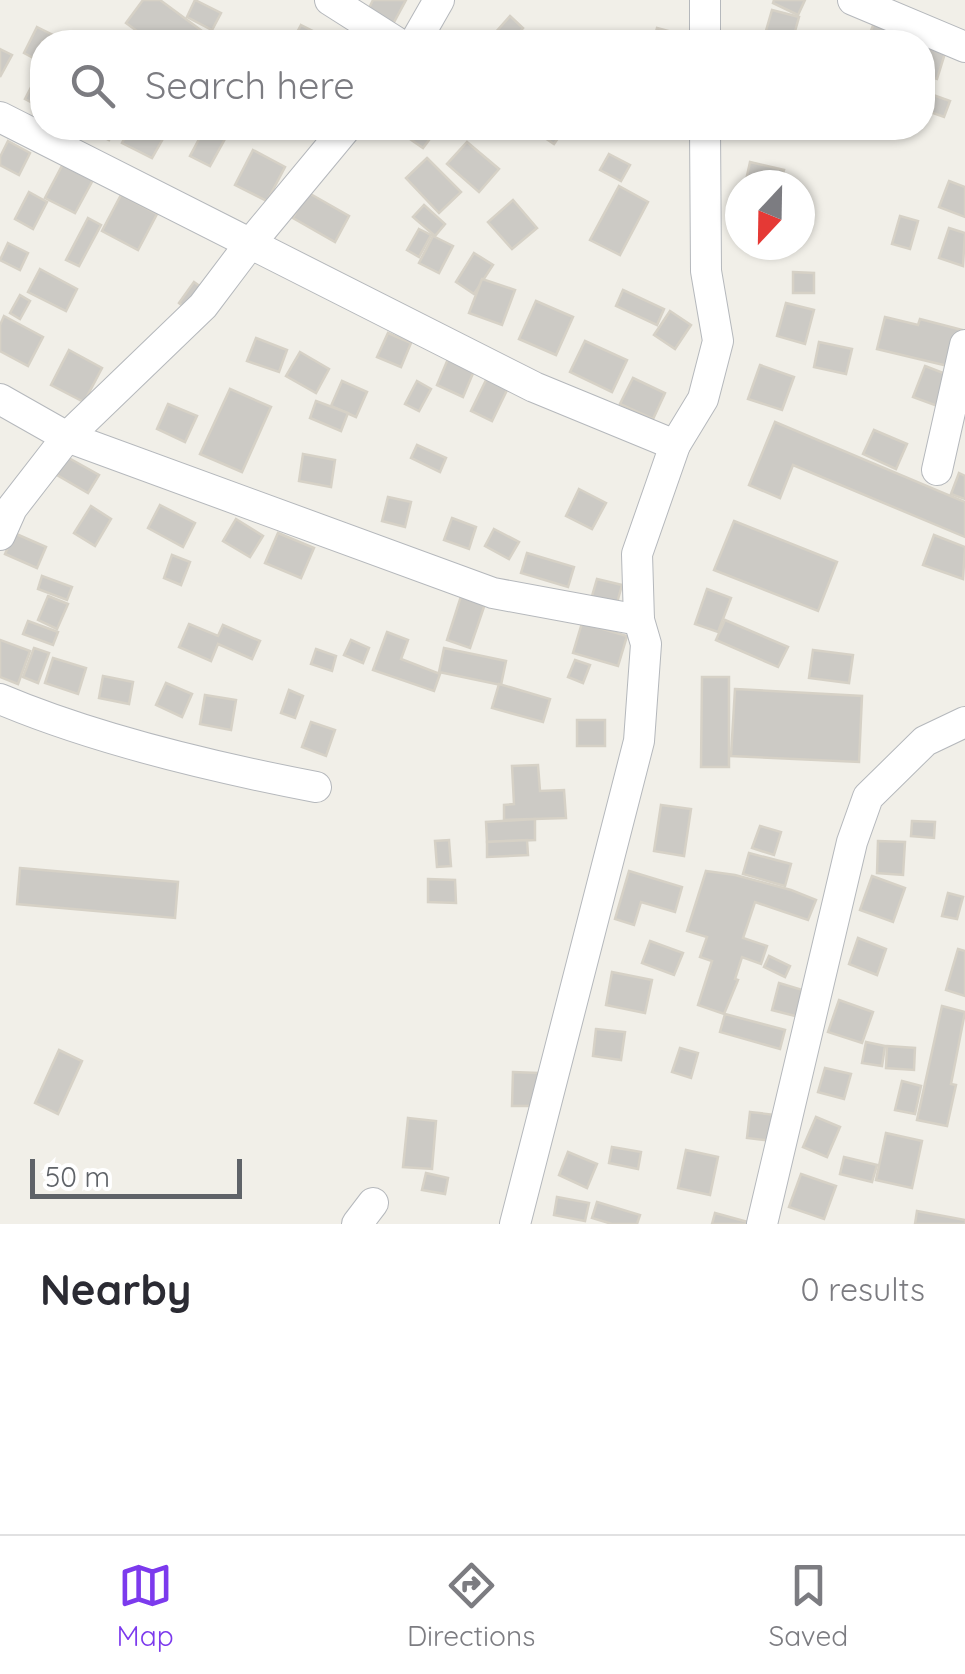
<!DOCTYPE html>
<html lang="en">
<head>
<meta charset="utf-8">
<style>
  :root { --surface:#fff; --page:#f7f7f7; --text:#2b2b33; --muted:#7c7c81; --line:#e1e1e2; --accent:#7c3aed }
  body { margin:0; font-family:Quicksand,sans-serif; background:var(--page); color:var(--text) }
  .compass { position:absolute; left:725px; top:170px; width:90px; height:90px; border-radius:50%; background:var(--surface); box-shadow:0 2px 8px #0004; rotate:202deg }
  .scale { position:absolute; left:30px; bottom:25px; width:212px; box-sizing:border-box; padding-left:10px; border:5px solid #5f6368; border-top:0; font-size:28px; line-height:35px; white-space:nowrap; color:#5f6368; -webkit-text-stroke:8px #fff; paint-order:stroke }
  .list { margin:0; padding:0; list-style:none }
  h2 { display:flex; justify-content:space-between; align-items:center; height:130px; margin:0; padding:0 40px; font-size:42px }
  h2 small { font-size:32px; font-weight:400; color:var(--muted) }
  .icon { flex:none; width:55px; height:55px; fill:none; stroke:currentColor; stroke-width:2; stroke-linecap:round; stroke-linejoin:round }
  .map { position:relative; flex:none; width:965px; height:1224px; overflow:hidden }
  .search { position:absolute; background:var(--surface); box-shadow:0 2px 8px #0004; left:30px; right:30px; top:30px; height:110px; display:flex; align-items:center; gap:25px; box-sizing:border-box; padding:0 35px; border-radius:40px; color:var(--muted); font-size:38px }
  .sheet { height:310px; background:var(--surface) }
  nav { display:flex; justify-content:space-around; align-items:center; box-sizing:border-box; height:140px; border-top:2px solid var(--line); background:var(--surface); font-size:28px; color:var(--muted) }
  nav a { display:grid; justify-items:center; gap:5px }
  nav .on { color:var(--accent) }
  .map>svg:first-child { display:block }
</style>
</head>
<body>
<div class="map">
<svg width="965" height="1224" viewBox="0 0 965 1224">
  <rect width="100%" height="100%" fill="#f1efe8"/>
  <g fill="#cccac5" stroke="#d6d1c6" stroke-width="2.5">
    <path d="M143 0H160L202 31 193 42H152L126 23Z"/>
    <path d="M195 0 221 13 212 30 187 17Z"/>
    <path d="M373 0H406L393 24 368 10Z"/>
    <path d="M774 0H805L798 15 773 3Z"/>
    <path d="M772 10 799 17 792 42 763 41Z"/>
    <path d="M510 16 523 28 511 42H487Z"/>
    <path d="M876 18 896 26 891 41 870 33Z"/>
    <path d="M301 25 335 42H292Z"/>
    <path d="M37 27 55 36 51 42H42L41 62 24 53Z"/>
    <path d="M657 28 683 35 681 42H653Z"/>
    <path d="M924 43 946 50 937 79 922 74Z"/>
    <path d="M0 49 12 55 0 77Z"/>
    <path d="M41 68 42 69V108L25 99Z"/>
    <path d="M922 91 950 101 944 117 922 109Z"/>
    <path d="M85 128H116L109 140Z"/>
    <path d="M130 128H169L152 158 122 143Z"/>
    <path d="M205 128H231L210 166 190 156Z"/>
    <path d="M394 128H438L423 148Z"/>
    <path d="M530 128H565L554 144Z"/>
    <path d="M8 141 30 153 19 175 0 165V157Z"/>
    <path d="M467 142 499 169 479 192 447 164Z"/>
    <path d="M253 150 285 167 267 201 235 185Z"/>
    <path d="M609 154 630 165 621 181 600 170Z"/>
    <path d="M427 158 461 192 439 213 406 178Z"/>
    <path d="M64 162 94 178 75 213 45 198Z"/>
    <path d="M750 162 784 170 780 185H745Z"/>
    <path d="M949 181 965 187V217L939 207Z"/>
    <path d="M619 186 648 202 620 255 590 240Z"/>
    <path d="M29 192 47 202 33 229 15 219Z"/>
    <path d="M307 192 349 216 335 242 293 218Z"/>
    <path d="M121 195 157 214 138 250 102 231Z"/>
    <path d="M513 200 537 228 512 249 488 222Z"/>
    <path d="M424 205 445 224 435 236 413 217Z"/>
    <path d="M900 216 918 221 910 249 892 244Z"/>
    <path d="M88 218 101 225 79 266 66 260Z"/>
    <path d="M949 228 965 233 963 266 939 258Z"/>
    <path d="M419 229 431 235 419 257 407 250Z"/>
    <path d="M433 236 453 246 439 273 419 263Z"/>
    <path d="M8 243 28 253 20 270 0 260Z"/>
    <path d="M474 253 493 265 474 294 456 282Z"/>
    <path d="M40 269 77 289 66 311 28 292Z"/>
    <path d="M793 272 814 273V293H793Z"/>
    <path d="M482 279 515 290 502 325 469 313Z"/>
    <path d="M194 282 208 292 193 314 179 303Z"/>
    <path d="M623 290 664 309 657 325 616 306Z"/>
    <path d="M20 295 30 301 20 319 10 313Z"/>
    <path d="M536 301 573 317 556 355 519 339Z"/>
    <path d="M786 303 814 310 805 344 777 336Z"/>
    <path d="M670 311 691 325 675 349 654 335Z"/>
    <path d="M4 316 43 337 28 366 0 351V325Z"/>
    <path d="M885 317 918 325 920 319 962 330 952 367 877 349Z"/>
    <path d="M388 333 411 343 401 367 377 357Z"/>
    <path d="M256 338 287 350 279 372 247 361Z"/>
    <path d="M585 341 627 360 612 392 570 372Z"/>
    <path d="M819 342 852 349 846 374 814 367Z"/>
    <path d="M69 350 102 368 84 402 51 385Z"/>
    <path d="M300 352 329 369 316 393 286 376Z"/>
    <path d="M448 359 474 371 463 397 437 385Z"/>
    <path d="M760 365 794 377 782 410 748 399Z"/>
    <path d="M925 366 951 376 940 407 913 397Z"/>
    <path d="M489 374 510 384 492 421 471 411Z"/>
    <path d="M633 378 665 393 653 419 620 404Z"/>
    <path d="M342 381 367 392 356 417 331 406Z"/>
    <path d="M417 381 431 389 419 411 405 404Z"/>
    <path d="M230 389 271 407 242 472 200 454Z"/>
    <path d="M316 401 348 413 341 431 310 418Z"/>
    <path d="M168 404 197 416 185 442 157 429Z"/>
    <path d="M775 422 965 502V537L793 465 780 498 749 485Z"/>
    <path d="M874 430 907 444 896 469 863 454Z"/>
    <path d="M417 445 446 458 440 472 411 458Z"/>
    <path d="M303 454 335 460 331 487 299 481Z"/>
    <path d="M67 457 99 475 88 493 57 475Z"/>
    <path d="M959 473 965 476V499L951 494Z"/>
    <path d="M579 489 606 503 592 529 566 516Z"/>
    <path d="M388 497 411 502 405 527 382 521Z"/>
    <path d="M160 505 195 523 183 547 148 528Z"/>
    <path d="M91 506 111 519 95 546 74 533Z"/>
    <path d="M452 518 476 527 469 549 444 540Z"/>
    <path d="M236 519 263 536 250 557 223 541Z"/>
    <path d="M734 521 837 562 818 611 714 570Z"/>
    <path d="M494 529 519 542 509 559 485 546Z"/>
    <path d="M14 533 46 547 37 568 5 554Z"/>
    <path d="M278 533 314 548 301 578 265 563Z"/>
    <path d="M934 535 965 547 963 579 923 565Z"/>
    <path d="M527 553 574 567 568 587 521 573Z"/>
    <path d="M172 555 190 562 181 585 164 578Z"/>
    <path d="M42 576 72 587 67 600 38 589Z"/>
    <path d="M597 579 622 585 615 610 590 603Z"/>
    <path d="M707 589 731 598 718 632 695 624Z"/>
    <path d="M463 590 487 598 470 648 447 640Z"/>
    <path d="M48 596 68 604 57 629 38 620Z"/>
    <path d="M725 620 788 647 778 667 716 640Z"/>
    <path d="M28 621 58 632 53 645 23 634Z"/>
    <path d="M582 623 627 636 618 666 573 653Z"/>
    <path d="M189 624 218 636 223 625 260 641 252 659 218 644 211 661 179 647Z"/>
    <path d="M387 632 408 640 401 659 440 674 434 691 373 670Z"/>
    <path d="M0 640 30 651 18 684 0 677Z"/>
    <path d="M351 640 369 648 363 663 344 655Z"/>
    <path d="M34 648 49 653 38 683 23 677Z"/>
    <path d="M444 648 506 661 501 685 439 672Z"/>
    <path d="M316 649 336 656 332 671 311 664Z"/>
    <path d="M813 650 853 655 849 683 809 678Z"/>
    <path d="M53 658 86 668 78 694 45 683Z"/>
    <path d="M575 660 590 665 583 683 568 677Z"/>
    <path d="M103 676 133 682 129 704 99 698Z"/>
    <path d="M702 677H729V767H701Z"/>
    <path d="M166 683 192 694 182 717 156 705Z"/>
    <path d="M499 684 550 699 543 722 492 708Z"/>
    <path d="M735 689 862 696 859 762 731 756Z"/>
    <path d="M289 690 303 696 295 718 281 713Z"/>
    <path d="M205 695 236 700 231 730 200 724Z"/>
    <rect x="577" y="720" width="28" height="26"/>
    <path d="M311 722 335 730 326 756 302 747Z"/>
    <path d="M538 765 540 791 564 790 566 818 504 820V805L514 804 512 766Z"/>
    <path d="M661 805 691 809 684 856 654 851Z"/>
    <path d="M535 819V840L487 842 486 822Z"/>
    <path d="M912 821 935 822 934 838 911 836Z"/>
    <path d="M760 826 781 832 774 855 752 848Z"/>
    <path d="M449 840 451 866 437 867 435 841Z"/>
    <path d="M527 840 528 855 487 857V842Z"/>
    <path d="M878 841 905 842 903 875 877 873Z"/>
    <path d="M749 853 791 864 785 886 743 874Z"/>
    <path d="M20 868 178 882 175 918 17 904Z"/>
    <path d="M629 871 682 887 675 912 641 902 634 925 615 919Z"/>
    <path d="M706 871 735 875 791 890 816 900 808 920 755 902 743 938 767 946 761 964 742 957 735 979 738 980 724 1014 698 1005 712 961 700 957 707 937 687 931Z"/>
    <path d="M872 876 905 888 893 922 860 910Z"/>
    <path d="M428 879 455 880 456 903 428 902Z"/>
    <path d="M948 893 963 897 957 919 942 916Z"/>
    <path d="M858 938 886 949 877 975 849 964Z"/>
    <path d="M650 941 683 953 674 975 642 963Z"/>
    <path d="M958 949 965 951V996L946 990Z"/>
    <path d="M769 956 790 966 785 977 764 967Z"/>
    <path d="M612 972 652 980 645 1013 606 1005Z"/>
    <path d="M779 983 806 991 799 1017 772 1010Z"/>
    <path d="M839 1000 873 1012 862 1043 828 1032Z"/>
    <path d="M942 1006 965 1012 951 1084 956 1085 947 1126 917 1120Z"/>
    <path d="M725 1014 785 1030 780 1049 720 1032Z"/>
    <path d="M596 1029 625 1032 621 1060 593 1056Z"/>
    <path d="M866 1042 885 1046 882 1066 862 1063Z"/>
    <path d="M887 1046 915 1048 914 1070 886 1068Z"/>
    <path d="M680 1048 698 1053 691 1078 672 1072Z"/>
    <path d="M59 1050 82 1061 58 1114 35 1103Z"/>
    <path d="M825 1068 851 1074 844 1099 818 1092Z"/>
    <path d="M513 1072 538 1073V1106H512Z"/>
    <path d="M902 1081 921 1086 915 1114 895 1110Z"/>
    <path d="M750 1112 776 1115 773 1141 747 1138Z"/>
    <path d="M816 1117 840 1127 827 1157 803 1147Z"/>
    <path d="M408 1118 436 1121 432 1169 403 1167Z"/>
    <path d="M886 1133 922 1141 912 1188 876 1180Z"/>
    <path d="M612 1147 641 1152 638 1169 609 1163Z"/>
    <path d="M686 1150 718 1157 710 1195 678 1188Z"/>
    <path d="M568 1152 597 1164 587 1188 559 1175Z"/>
    <path d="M844 1157 877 1165 872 1182 840 1174Z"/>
    <path d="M426 1173 448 1178 445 1194 422 1190Z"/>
    <path d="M801 1174 836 1186 824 1219 789 1207Z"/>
    <path d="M557 1197 589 1203 585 1221 554 1215Z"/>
    <path d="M597 1202 640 1215 637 1224H612L592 1218Z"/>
    <path d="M917 1211 965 1220V1224H915Z"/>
    <path d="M715 1213 755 1224H712Z"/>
  </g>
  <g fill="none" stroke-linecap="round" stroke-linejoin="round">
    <g stroke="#b5b8bc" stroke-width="32">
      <g id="street">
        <path d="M330 0 396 42"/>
        <path d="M705 0V42"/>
        <path d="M853 0 965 47"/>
        <path d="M415 42 439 0"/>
        <path d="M0 117 534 387 675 445"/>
        <path d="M0 399 67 437 493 593 639 620"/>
        <path d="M937 470 965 345"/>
        <path d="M0 535 12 508 67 437 203 306 249 245 346 128"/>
        <path d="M0 699C97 740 212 767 316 787"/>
        <path d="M357 1224 373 1203"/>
        <path d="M515 1224 639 741 646 644 639 620 637 554 675 445 703 399 718 341 706 271 705 128"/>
        <path d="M762 1224 852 842 868 797 925 741 965 722"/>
      </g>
    </g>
    <use href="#street" stroke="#fff" stroke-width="30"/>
  </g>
</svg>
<svg class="compass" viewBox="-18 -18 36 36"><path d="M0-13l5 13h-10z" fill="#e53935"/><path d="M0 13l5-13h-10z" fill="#7c7c81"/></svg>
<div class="scale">50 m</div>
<div class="search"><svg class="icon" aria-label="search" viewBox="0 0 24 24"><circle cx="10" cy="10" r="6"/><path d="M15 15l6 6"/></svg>Search here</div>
</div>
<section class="sheet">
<h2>Nearby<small>0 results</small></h2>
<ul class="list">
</ul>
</section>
<nav>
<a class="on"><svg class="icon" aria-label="map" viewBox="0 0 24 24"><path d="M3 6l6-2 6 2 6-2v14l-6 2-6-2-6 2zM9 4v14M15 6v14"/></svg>Map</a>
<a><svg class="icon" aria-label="directions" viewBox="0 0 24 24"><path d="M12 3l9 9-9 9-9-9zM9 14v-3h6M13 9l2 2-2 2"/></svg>Directions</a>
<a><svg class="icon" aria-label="saved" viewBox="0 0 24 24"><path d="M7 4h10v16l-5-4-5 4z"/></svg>Saved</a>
</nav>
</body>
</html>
